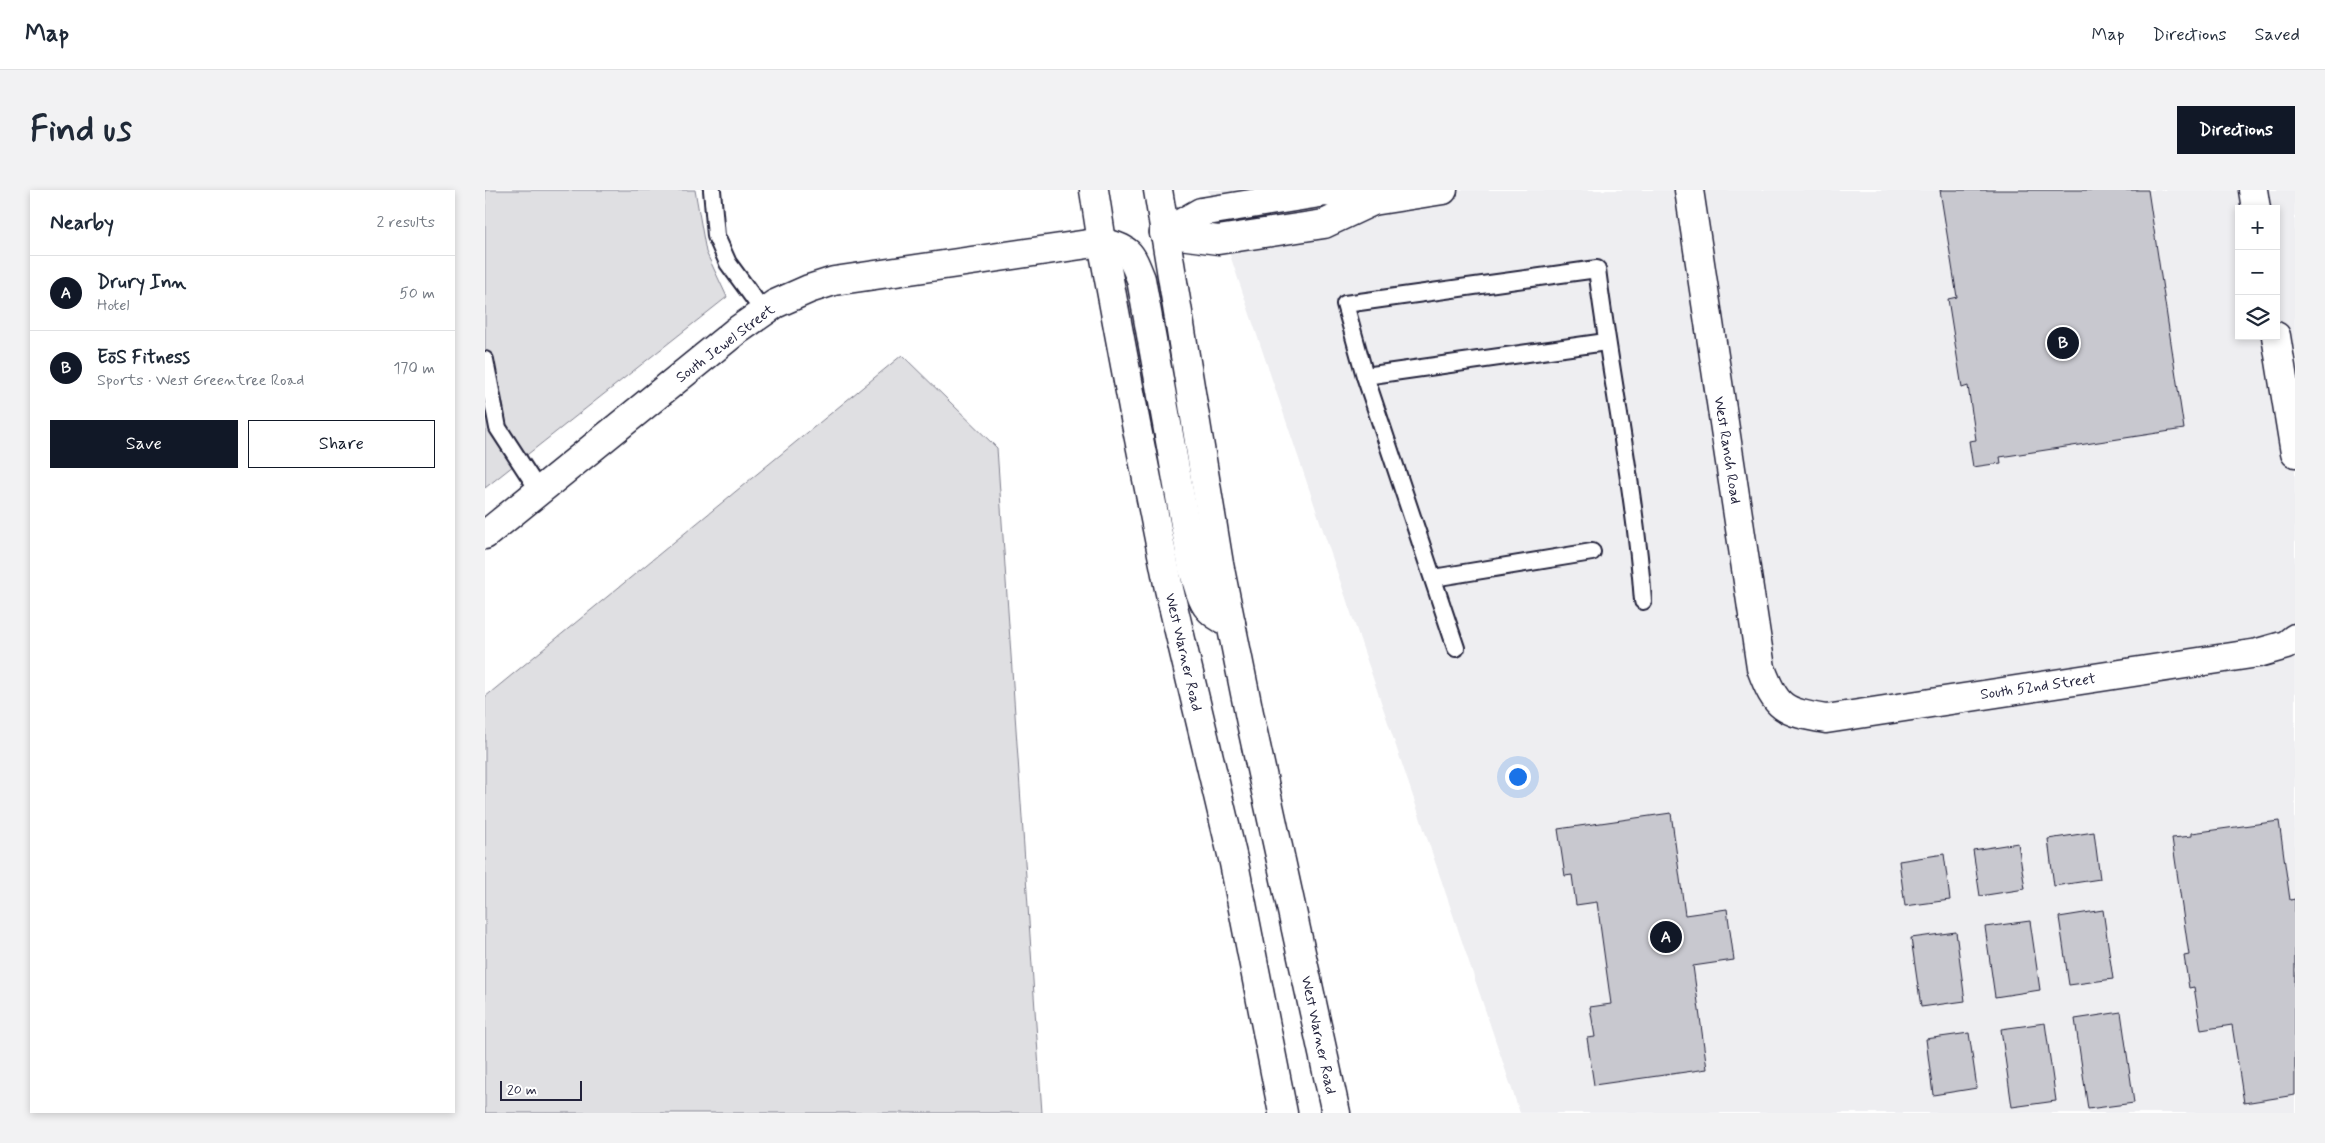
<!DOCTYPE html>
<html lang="en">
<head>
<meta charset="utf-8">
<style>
  :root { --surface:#fff; --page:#f2f2f3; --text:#1f2937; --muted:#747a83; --line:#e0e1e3; --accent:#111827 }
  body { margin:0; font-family:Mynerve,sans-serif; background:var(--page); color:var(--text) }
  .controls { position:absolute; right:15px; top:15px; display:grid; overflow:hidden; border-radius:0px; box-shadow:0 2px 8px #0003 }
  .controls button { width:45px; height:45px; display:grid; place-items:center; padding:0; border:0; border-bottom:1px solid var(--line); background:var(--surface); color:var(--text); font:25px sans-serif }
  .scale { position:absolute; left:15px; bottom:12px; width:82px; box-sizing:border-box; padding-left:5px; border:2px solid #22223b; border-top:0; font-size:14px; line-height:18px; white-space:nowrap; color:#22223b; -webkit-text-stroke:4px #fff; paint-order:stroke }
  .you { position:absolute; left:1032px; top:586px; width:18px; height:18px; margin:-12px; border:4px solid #fff; border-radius:50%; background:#1a73e8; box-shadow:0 0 0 8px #1a73e833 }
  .badge { display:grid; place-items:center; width:32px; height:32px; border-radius:50%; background:var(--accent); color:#fff; font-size:16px; font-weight:700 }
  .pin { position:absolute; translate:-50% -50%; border:2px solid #fff; box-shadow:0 1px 5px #0006 }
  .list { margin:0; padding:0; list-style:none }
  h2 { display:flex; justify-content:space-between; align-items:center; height:65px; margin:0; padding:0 20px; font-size:21px }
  h2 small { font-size:16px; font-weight:400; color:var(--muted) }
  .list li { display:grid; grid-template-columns:32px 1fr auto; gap:15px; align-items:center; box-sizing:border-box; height:75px; padding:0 20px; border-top:1px solid var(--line) }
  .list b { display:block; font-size:19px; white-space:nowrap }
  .list p { margin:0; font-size:16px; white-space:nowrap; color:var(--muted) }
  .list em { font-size:16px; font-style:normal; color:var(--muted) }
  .actions { display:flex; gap:10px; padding:15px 20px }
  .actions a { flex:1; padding:11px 0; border:1px solid var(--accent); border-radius:0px; text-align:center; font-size:18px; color:var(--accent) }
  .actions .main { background:var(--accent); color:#fff }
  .icon { flex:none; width:28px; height:28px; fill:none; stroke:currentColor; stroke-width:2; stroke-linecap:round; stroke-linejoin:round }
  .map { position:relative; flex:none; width:1810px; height:923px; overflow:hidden; border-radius:0px }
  header { display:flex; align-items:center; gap:30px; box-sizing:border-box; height:70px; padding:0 25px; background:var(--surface); border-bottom:1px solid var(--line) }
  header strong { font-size:24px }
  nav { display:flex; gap:28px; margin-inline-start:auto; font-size:18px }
  .intro { display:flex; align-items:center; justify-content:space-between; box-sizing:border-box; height:120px; padding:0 30px }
  h1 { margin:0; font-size:35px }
  .button { padding:12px 22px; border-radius:0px; background:var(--accent); color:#fff; font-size:18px; font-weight:700 }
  main { display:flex; gap:30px; padding:0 30px }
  aside { flex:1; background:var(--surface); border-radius:0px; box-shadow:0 2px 8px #0003 }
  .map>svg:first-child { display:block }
</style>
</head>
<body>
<header>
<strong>Map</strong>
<nav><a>Map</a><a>Directions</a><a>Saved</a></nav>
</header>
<div class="intro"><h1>Find us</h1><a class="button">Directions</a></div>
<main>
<aside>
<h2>Nearby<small>2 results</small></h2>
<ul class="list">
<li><span class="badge">A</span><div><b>Drury Inn</b><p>Hotel</p></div><em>50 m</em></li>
<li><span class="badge">B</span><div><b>EōS Fitness</b><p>Sports · West Greentree Road</p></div><em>170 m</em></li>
</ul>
<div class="actions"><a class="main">Save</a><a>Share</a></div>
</aside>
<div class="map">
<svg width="1810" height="923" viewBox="0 0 1810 923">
  <rect width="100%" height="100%" fill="#fff"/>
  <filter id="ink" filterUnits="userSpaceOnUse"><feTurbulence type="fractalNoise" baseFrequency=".02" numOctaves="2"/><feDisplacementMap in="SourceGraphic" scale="10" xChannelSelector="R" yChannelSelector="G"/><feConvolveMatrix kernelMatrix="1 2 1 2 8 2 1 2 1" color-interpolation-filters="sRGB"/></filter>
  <g filter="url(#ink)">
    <path fill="#eeeef1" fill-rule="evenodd" d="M723 0H1810V923H1035ZM1754 19H1791V146H1754Z"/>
    <g fill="#dfdfe2" stroke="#80808e">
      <path d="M0 0H210L221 62 242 107 0 298Z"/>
      <path d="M417 165 512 258 557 923H0V507Z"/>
    </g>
    <g fill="#c8c8cf" stroke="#22223b">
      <path d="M1455 0H1663L1699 239 1515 267 1516 273 1488 277 1484 251 1491 250 1483 196 1477 198 1463 109 1472 107Z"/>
      <path d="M1186 623 1200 725 1242 719 1249 770 1208 776 1222 879 1109 895 1102 848 1110 847 1105 817 1126 814 1112 712 1091 715 1087 685 1080 686 1073 639Z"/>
      <path d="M1794 631 1805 710 1810 709V905L1759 913 1747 835 1716 840 1709 797 1704 798 1699 766 1704 765 1687 648 1707 646V643Z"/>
      <path d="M1609 642 1615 689 1569 696 1563 649Z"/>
      <path d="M1533 653 1540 699 1495 706 1488 660Z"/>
      <path d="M1459 664 1465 710 1420 716 1414 671Z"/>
      <path d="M1618 720 1628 789 1584 795 1574 727Z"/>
      <path d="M1545 731 1555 800 1510 807 1500 737Z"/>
      <path d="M1471 742 1480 811 1436 817 1426 748Z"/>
      <path d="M1636 822 1649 913 1603 919 1590 829Z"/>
      <path d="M1560 833 1571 911 1527 917 1516 839Z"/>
      <path d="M1484 843 1492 898 1448 905 1441 849Z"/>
    </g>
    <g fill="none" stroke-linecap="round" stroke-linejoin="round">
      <g stroke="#22223b" stroke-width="20">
        <g id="service">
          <path d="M227 0 231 46 243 73 279 122"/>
          <path d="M0 170 13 238 54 301"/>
          <path d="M880 186 1121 152"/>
          <path d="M948 388 1107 362"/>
          <path d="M971 458 880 186 860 114 1112 79C1126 190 1150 300 1158 411"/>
        </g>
      </g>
      <g stroke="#22223b" stroke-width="31">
        <g id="minor">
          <path d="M1204 0 1276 478C1291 519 1299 522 1341 529L1773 463 1801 455 1810 448"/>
          <path d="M1768 0 1771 19"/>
          <path d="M679 43 733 50 839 34 888 11 958 0"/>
          <path d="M679 43 716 22 841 2 888 11"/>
          <path d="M1791 146 1810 263"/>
          <path d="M0 345 250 142 290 114 324 99 349 91 617 52"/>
        </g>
      </g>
      <g stroke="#22223b" stroke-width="31">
        <g id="secondary">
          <path d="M609 0 617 52 651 234 684 399 749 673 798 923"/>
          <path d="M673 0 734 374 766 533 851 923"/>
          <path d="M617 52C645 60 645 61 656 89L708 379C717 407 716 421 746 433"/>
        </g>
      </g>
      <use href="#service" stroke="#fff" stroke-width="16"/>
      <use href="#minor" stroke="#fff" stroke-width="28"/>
      <use href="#secondary" stroke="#fff" stroke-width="28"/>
    </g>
  </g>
  <g text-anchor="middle" stroke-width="4" stroke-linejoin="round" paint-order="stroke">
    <g font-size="15" fill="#22223b" stroke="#fff">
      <text transform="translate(240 153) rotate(-37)" y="5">South Jewel Street</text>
      <text transform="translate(1243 260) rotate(81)" y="5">West Ranch Road</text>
      <text transform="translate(699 462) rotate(77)" y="5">West Warner Road</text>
      <text transform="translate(1553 496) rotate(-8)" y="5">South 52nd Street</text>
      <text transform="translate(834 845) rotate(78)" y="5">West Warner Road</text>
    </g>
  </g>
</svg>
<div class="controls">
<button>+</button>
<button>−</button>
<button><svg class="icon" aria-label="layers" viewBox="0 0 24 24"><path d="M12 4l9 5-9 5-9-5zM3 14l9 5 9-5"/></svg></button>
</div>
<div class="scale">20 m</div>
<div class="you"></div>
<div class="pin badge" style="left:1181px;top:747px">A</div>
<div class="pin badge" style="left:1578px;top:153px">B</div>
</div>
</main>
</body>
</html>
